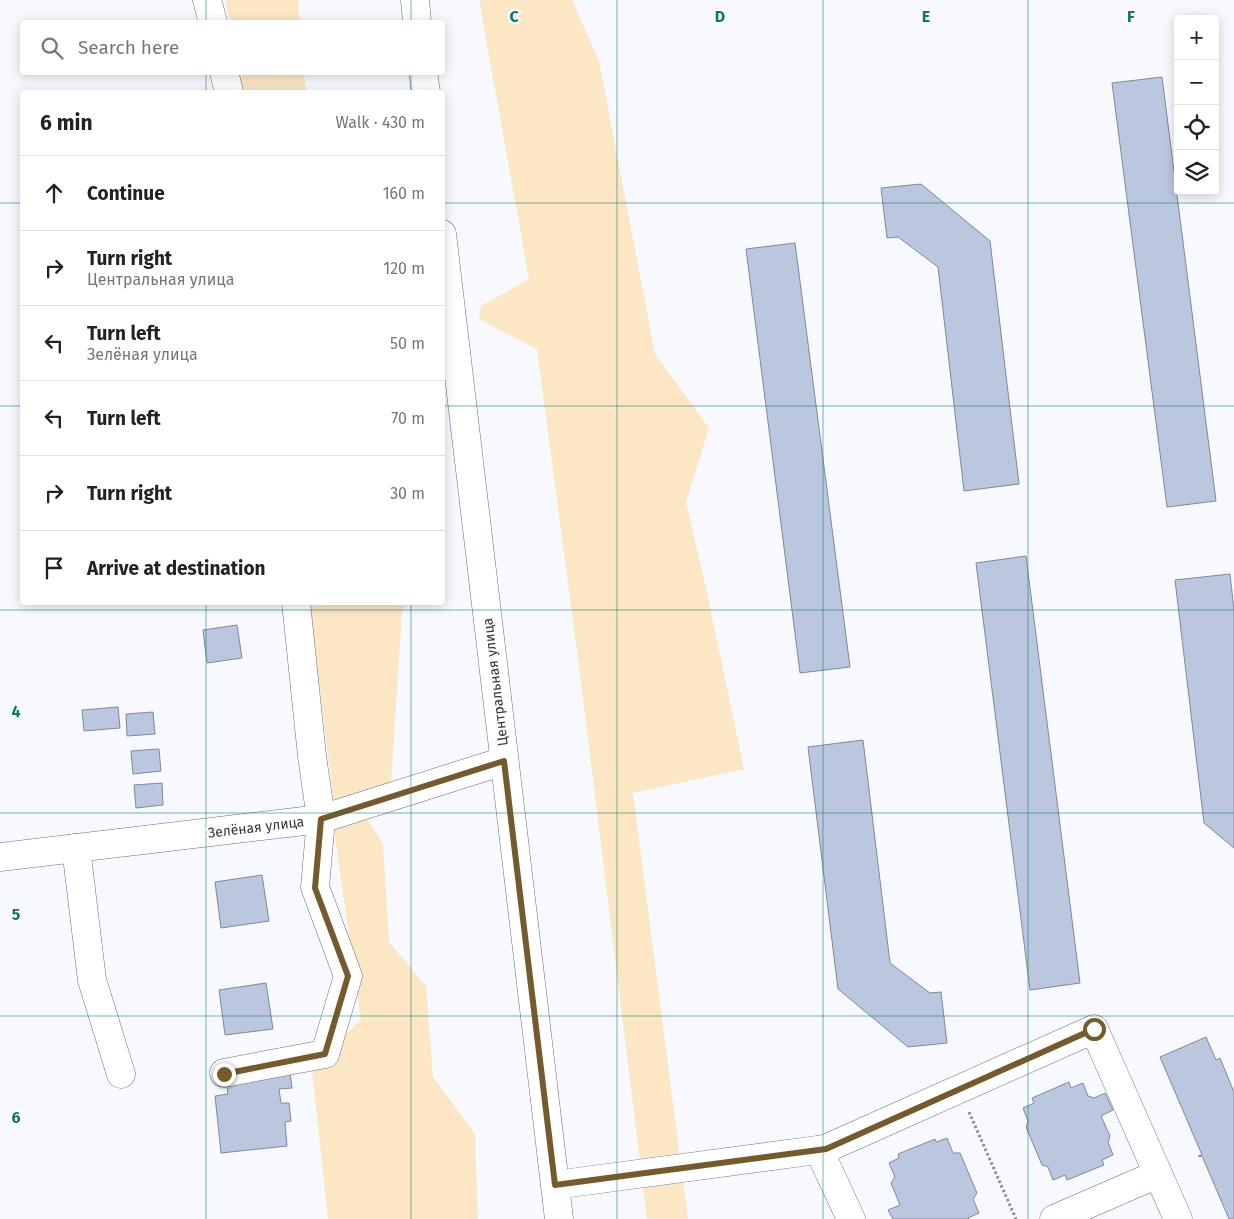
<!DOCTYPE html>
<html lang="en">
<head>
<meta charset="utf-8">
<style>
  :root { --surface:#fff; --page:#f6f6f6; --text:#222; --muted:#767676; --line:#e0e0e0 }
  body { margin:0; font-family:"Fira Sans",sans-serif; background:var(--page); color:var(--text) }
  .controls { position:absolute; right:15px; top:15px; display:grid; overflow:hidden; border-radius:5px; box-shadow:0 2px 12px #0003 }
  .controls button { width:45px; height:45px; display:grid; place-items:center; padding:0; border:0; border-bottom:1px solid var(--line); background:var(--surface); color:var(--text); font:25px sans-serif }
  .stop { position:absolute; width:15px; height:15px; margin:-11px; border:4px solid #745a2c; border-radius:50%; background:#fff }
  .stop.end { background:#745a2c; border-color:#fff; box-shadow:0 1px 5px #0008 }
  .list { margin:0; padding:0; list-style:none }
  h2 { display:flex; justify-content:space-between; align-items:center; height:65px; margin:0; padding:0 20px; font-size:21px }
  h2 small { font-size:16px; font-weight:400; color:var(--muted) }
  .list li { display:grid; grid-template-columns:32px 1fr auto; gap:15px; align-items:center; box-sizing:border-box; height:75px; padding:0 20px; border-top:1px solid var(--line) }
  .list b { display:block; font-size:19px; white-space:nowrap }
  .list p { margin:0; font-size:16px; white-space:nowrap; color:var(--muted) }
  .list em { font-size:16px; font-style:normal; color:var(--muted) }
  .icon { flex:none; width:28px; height:28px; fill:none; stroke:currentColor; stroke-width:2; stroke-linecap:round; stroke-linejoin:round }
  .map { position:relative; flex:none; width:1234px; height:1219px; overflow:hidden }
  .search { position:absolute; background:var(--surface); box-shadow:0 2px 12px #0003; left:20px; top:20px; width:425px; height:55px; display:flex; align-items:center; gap:12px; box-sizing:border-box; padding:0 18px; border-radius:5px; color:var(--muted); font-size:19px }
  .panel { position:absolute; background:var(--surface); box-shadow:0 2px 12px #0003; left:20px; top:90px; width:425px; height:515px; border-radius:5px }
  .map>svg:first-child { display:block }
</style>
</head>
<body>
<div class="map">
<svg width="1234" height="1219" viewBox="0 0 1234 1219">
  <rect width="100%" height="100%" fill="#f7f9fe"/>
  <g fill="#fbe7c4">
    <path d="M225 0H298L300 22H230Z"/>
    <path d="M479 0H572L599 61 655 354 709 428 686 502 706 588 744 769 633 793 688 1219H647L581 682 537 349 479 319 481 306 529 279Z"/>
    <path d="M240 73H304L306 92H243Z"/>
    <path d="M309 603H407L402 612 391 783 334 803Z"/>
    <path d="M367 819 383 844 389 942 426 986 433 1077 475 1134 478 1219H328L312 1070 361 1019 334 830Z"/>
  </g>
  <g fill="#bbc7de" stroke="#7e889e">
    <path d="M1162 77 1216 501 1167 507 1112 83Z"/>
    <path d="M921 184 990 241 1019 484 964 491 938 267 898 237 887 238 881 188Z"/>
    <path d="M795 243 850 667 800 673 746 249Z"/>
    <path d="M1026 556 1080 983 1030 990 976 563Z"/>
    <path d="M1230 574 1234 610V848L1204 823 1175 580Z"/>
    <path d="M237 625 242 658 207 663 203 630Z"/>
    <path d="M118 707 120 728 84 731 82 710Z"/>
    <path d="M153 712 155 734 127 736 126 714Z"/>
    <path d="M863 740 890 963 930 993 941 992 947 1043 908 1047 838 989 808 747Z"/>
    <path d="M159 749 161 771 133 774 131 751Z"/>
    <path d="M162 783 163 805 136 808 134 785Z"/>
    <path d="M262 875 269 921 221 928 215 882Z"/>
    <path d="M266 983 273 1029 225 1035 219 990Z"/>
    <path d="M1206 1037 1216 1060 1220 1058 1234 1092V1219H1229L1202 1156 1199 1157 1198 1156 1202 1155 1160 1057Z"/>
    <path d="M290 1072 292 1088 279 1089 281 1103H289L291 1121 285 1122 287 1146 221 1153 215 1096 228 1094 226 1079Z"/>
    <path d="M1069 1082 1071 1088 1083 1083 1088 1096 1094 1098 1105 1093 1113 1110 1101 1116 1110 1136 1108 1142 1113 1155 1102 1160 1104 1165 1067 1180 1065 1175 1053 1180 1048 1167 1042 1165 1026 1127 1028 1121 1023 1108 1034 1103 1032 1098Z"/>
    <path d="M947 1138 953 1153H960L977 1193 973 1199 979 1213 968 1218 969 1219H893L888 1210 900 1205 891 1183 895 1177 889 1163 899 1158 898 1154 935 1139 936 1142Z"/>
  </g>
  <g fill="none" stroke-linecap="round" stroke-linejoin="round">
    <g stroke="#646e83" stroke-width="29">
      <g id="minor">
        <path d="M207 0 213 22"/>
        <path d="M415 0 417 22"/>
        <path d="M224 72 229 92"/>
        <path d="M423 72 426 92"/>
        <path d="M442 234 559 1219"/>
        <path d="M76 848 92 980 121 1074"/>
        <path d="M0 857 321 819 504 761"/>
        <path d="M224 1073 325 1054 348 976 315 887 321 819 312 756 296 602"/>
        <path d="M819 1150 851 1219"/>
        <path d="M555 1185 825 1149 1094 1029 1178 1219"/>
        <path d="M1054 1219 1158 1174"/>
      </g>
    </g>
    <path stroke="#8b8e96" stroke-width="3" stroke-dasharray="2.5 2.5" stroke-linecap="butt" d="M969 1112 1016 1219"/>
    <use href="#minor" stroke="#fff" stroke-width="28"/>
  </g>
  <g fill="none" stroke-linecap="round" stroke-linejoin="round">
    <path stroke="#745a2c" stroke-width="6" d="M224 1074 325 1054 348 976 315 888 321 819 504 761 555 1185 826 1149 1094 1029"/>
  </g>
  <path fill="none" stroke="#0f766e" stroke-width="1" stroke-opacity="0.55" d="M206 0V22M411 0V22M617 0V1219M823 0V1219M1028 0V1219M206 72V92M411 72V92M0 203H22M442 203H1234M0 406H22M442 406H1234M206 602V1219M411 602V1219M0 610H1234M0 813H1234M0 1016H1234"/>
  <g text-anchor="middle" stroke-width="4.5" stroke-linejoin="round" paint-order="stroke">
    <g font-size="14" fill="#323640" stroke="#fff">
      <text transform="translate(495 682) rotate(-97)" y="5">Центральная улица</text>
      <text transform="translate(256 827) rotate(-7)" y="5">Зелёная улица</text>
    </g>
  </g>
  <g font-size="16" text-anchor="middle" font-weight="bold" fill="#0f766e" stroke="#fff" stroke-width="4.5" stroke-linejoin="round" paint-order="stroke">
    <text x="514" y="22">C</text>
    <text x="720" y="22">D</text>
    <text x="926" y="22">E</text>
    <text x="1131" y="22">F</text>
    <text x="16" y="717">4</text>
    <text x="16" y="920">5</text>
    <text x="16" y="1123">6</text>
  </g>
</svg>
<div class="controls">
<button>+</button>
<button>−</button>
<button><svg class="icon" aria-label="locate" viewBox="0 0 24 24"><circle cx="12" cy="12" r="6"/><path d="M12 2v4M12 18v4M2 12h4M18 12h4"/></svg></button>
<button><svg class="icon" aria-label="layers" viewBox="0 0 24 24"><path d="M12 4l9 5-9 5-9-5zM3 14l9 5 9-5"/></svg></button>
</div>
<div class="stop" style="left:1094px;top:1029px"></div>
<div class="stop end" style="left:224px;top:1074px"></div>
<div class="search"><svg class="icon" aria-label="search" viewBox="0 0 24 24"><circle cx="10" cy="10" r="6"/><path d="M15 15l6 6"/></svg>Search here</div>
<section class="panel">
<h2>6 min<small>Walk · 430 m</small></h2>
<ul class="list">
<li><svg class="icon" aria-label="ahead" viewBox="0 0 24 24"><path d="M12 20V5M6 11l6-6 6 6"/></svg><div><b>Continue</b></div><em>160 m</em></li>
<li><svg class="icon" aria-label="right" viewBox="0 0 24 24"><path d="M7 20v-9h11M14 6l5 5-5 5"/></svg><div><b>Turn right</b><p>Центральная улица</p></div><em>120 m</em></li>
<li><svg class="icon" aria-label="left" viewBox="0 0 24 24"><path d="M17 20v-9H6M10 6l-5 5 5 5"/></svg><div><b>Turn left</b><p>Зелёная улица</p></div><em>50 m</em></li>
<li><svg class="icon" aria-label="left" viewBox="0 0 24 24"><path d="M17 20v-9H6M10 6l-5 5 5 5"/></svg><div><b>Turn left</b></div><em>70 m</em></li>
<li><svg class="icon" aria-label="right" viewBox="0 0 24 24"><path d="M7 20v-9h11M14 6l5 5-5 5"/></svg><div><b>Turn right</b></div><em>30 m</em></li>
<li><svg class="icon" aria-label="arrive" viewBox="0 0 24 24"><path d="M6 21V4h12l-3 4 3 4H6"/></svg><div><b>Arrive at destination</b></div></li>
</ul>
</section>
</div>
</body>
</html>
